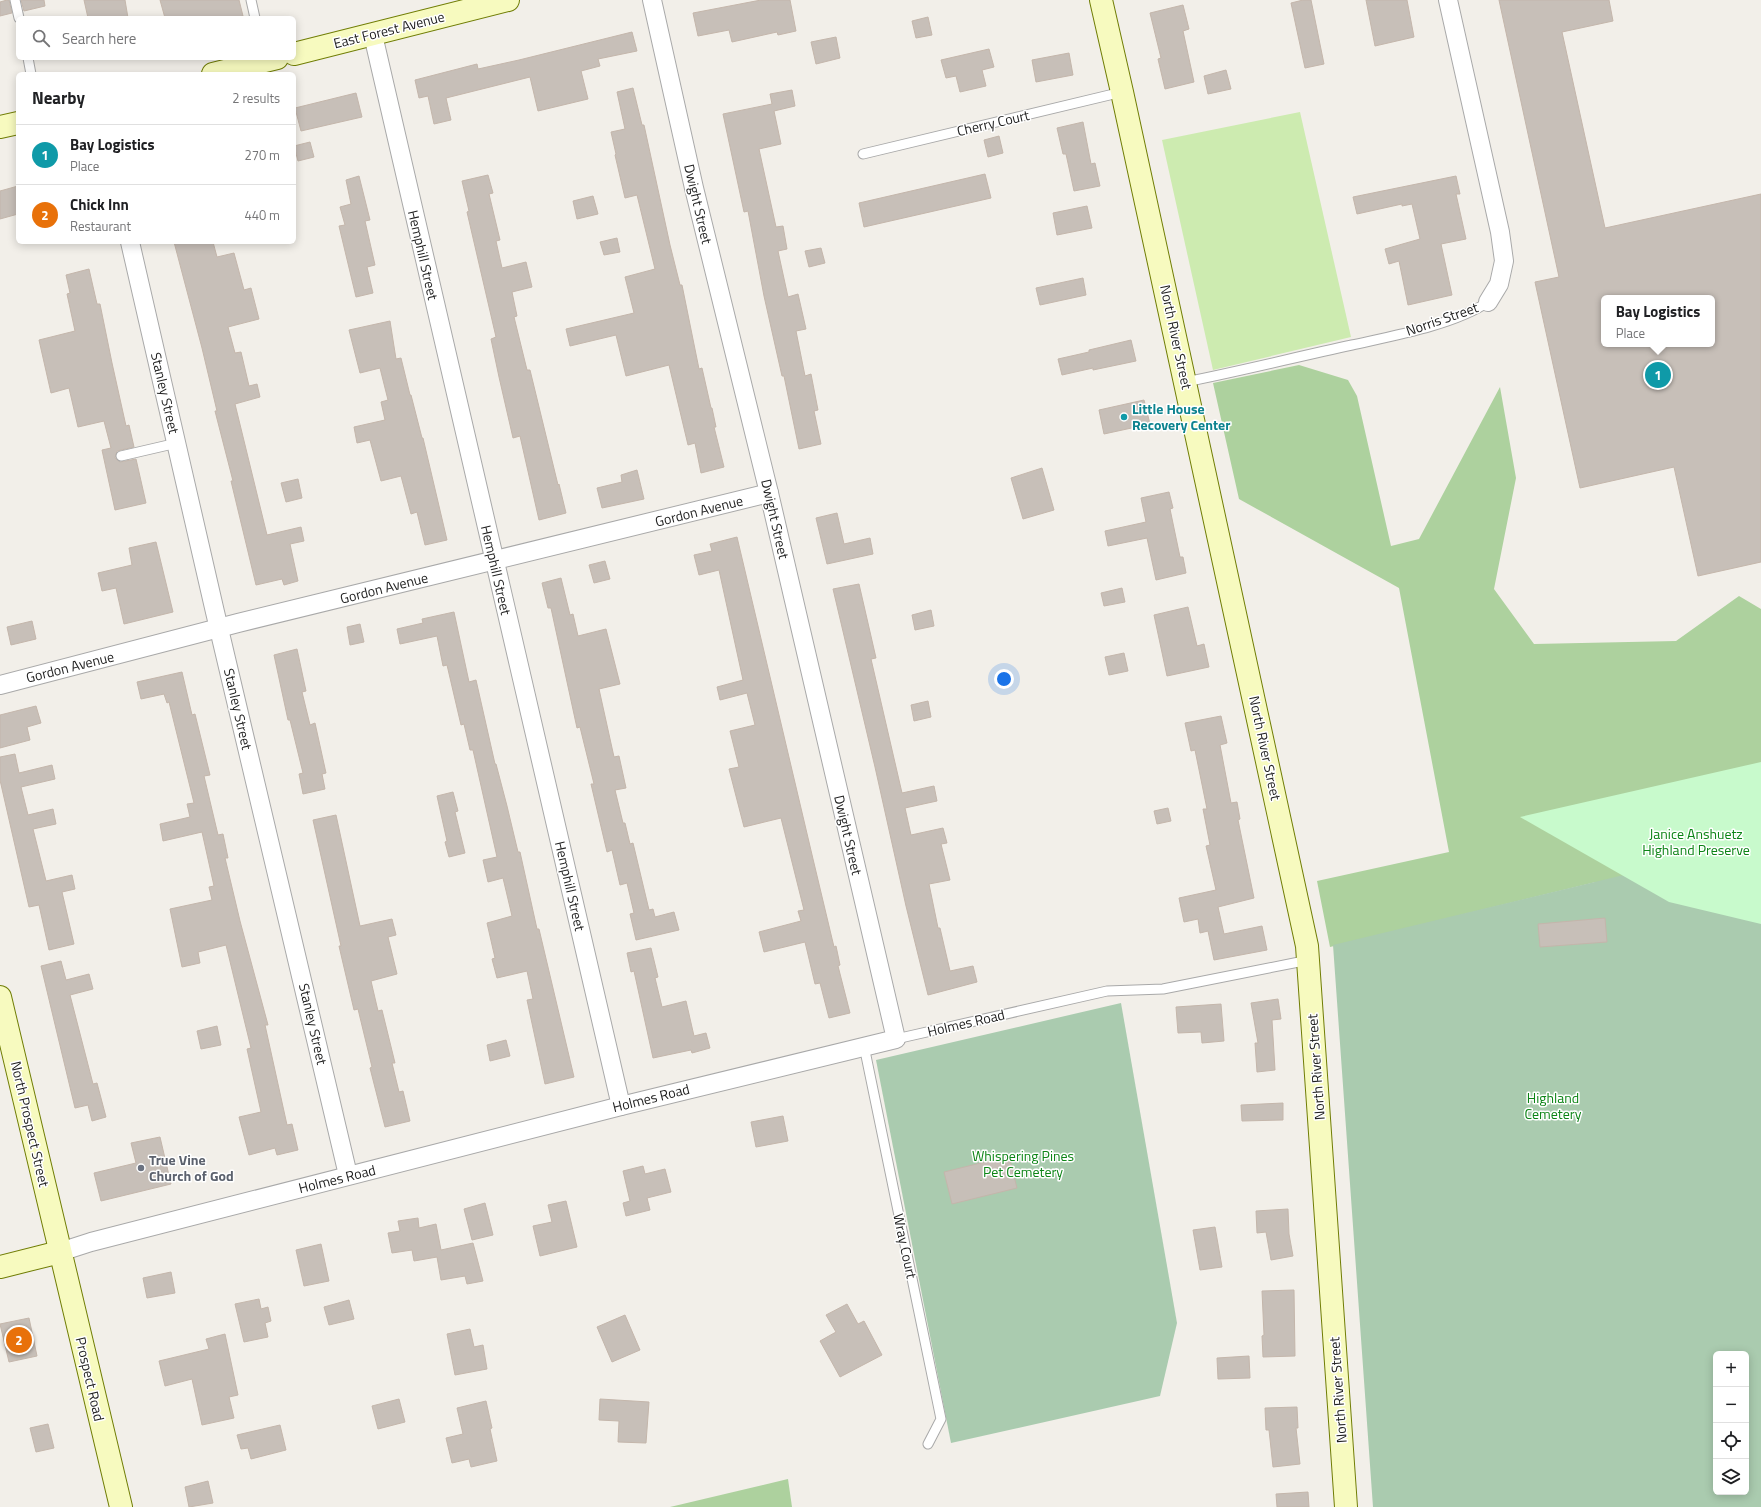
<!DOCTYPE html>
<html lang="en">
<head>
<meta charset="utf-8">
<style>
  :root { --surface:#fff; --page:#f2f2f2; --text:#202124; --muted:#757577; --line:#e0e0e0; --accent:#111827 }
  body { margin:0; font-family:"Titillium Web",sans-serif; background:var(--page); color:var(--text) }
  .controls { position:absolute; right:12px; bottom:12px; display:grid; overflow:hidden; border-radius:6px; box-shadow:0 2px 10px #0003 }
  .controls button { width:36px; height:36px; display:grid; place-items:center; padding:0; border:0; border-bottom:1px solid var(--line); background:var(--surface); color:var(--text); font:20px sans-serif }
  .you { position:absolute; left:1004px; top:679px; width:14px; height:14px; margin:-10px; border:3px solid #fff; border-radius:50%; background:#1a73e8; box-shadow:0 0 0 6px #1a73e833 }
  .badge { display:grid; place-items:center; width:26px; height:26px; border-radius:50%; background:var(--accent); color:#fff; font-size:13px; font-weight:700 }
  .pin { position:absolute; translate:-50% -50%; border:2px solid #fff; box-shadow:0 1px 4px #0006 }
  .popup { position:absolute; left:1601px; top:295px; width:114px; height:52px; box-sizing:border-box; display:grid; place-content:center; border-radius:6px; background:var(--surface); filter:drop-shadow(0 1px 3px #0005); font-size:13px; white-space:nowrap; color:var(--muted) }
  .popup b { font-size:15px; color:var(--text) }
  .popup::after { content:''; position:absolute; left:50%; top:100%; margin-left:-8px; border:8px solid transparent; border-top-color:var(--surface) }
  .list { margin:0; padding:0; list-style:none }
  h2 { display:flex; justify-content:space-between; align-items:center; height:52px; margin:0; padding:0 16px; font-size:17px }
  h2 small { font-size:13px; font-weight:400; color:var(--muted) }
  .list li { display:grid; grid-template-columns:26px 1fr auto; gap:12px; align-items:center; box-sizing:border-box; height:60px; padding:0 16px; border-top:1px solid var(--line) }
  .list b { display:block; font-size:15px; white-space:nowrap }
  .list p { margin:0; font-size:13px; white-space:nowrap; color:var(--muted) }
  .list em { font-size:13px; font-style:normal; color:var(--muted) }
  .icon { flex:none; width:22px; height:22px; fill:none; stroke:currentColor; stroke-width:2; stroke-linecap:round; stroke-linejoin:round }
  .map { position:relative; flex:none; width:1761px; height:1507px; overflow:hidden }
  .search { position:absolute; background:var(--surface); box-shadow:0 2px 10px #0003; left:16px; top:16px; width:280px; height:44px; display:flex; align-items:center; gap:10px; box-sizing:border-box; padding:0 14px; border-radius:6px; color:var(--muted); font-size:15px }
  .panel { position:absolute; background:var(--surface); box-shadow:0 2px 10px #0003; left:16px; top:72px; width:280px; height:172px; border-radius:6px }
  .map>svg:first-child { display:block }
</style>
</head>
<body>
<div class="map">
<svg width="1761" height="1507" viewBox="0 0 1761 1507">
  <rect width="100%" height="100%" fill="#f2efe9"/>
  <path fill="#cdebb0" d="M1300 112 1351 337 1213 370 1162 140Z"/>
  <g fill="#add19e">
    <path d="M1299 365 1348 380 1357 396 1391 546 1419 539 1500 387 1516 478 1494 589 1534 644 1676 641 1739 596 1761 609V966L1596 882 1330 947 1317 881 1449 852 1399 588 1239 499 1213 383Z"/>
    <path d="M788 1479 792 1507H670Z"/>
  </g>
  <g fill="#aacbaf" fill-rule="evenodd">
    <path d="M1761 842V1507H1373L1333 945ZM1716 1354H1746V1492H1716Z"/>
    <path d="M1121 1003 1177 1323 1160 1396 951 1443 876 1060Z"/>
  </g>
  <path fill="#c8facc" d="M1761 762V924L1669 902 1520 817Z"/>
  <g fill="#c7bfb8" stroke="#c4b6ab" fill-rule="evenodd">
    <path d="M7 0H9L12 13 0 16V2Z"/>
    <path d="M21 0H44L45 6 24 11Z"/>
    <path d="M84 0H125L128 18H88Z"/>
    <path d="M160 0H239L243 16 235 18H165Z"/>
    <path d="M761 0H790L796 31 778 35 777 32 732 42 729 30 698 36 693 13Z"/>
    <path d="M1303 0H1311L1324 64 1305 68 1291 3Z"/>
    <path d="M1366 0H1407L1414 37 1375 46Z"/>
    <path d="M1499 0H1609L1613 21 1562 32 1605 228 1761 194V562L1698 576 1674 467 1580 488 1535 282 1559 277ZM1604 298H1712V344H1604Z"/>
    <path d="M1183 5 1189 29 1183 31 1194 82 1165 89 1158 59 1161 58 1150 13Z"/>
    <path d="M928 17 932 35 916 38 912 21Z"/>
    <path d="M632 32 637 51 598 59 600 66 581 71 588 99 538 111 530 77 446 98 451 120 434 124 428 96 419 98 415 80 477 64 478 69 519 60Z"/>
    <path d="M836 37 840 58 816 64 811 42Z"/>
    <path d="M989 49 994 67 982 70 986 86 960 92 956 76 946 78 941 60Z"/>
    <path d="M1069 53 1073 75 1036 82 1032 60Z"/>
    <path d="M1226 70 1231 89 1208 94 1204 76Z"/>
    <path d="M633 88 642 125H644L670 245 680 285H682L699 369 702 368 711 408H712L716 427H714L724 467 701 473 695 443 688 445 669 365 626 376 616 335 570 346 566 329 634 313 625 277 655 269 637 195 625 198 615 155 616 154 611 132 625 129 617 92Z"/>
    <path d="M792 90 795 106 774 111 781 144 759 149 776 227 783 226 787 249 778 251 788 297 798 294 806 329 796 331 805 376 811 374 818 410 814 411 821 444 799 449 784 376H782L764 296 748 211 744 212 723 114 772 104 770 94Z"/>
    <path d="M356 93 362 117 301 131 295 108Z"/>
    <path d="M1083 122 1091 164 1095 163 1100 186 1074 191 1066 154H1063L1057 128Z"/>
    <path d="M999 136 1003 153 988 157 984 140Z"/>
    <path d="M310 142 314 157 298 161 294 146Z"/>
    <path d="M985 174 991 198 864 227 859 203Z"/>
    <path d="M488 175 493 193 489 194 500 240 496 241 502 268 526 262 532 287 512 292 517 316 514 317 527 370H530L558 485 559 484 566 513 539 520 520 436 513 438 499 377 491 339 496 337 467 212 469 211 462 181Z"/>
    <path d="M359 176 370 220 365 221 375 265 367 267 373 293 356 297 339 226 345 225 340 207 351 204 346 180Z"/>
    <path d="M1456 176 1460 194H1456L1466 239 1441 244 1452 295 1408 305 1399 261 1389 264 1385 249 1420 239 1412 204 1402 206V204L1357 214 1353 197Z"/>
    <path d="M18 186V214L0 219V191Z"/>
    <path d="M593 196 598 214 577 219 573 201Z"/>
    <path d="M1087 206 1092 228 1057 235 1053 213Z"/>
    <path d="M617 238 620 252 604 255 600 242Z"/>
    <path d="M174 242H213L217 257 234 253 244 290 251 288 259 319 228 327 235 353 241 352 249 386 257 384 260 397 235 404 267 535 301 527 304 541 290 544 298 581 284 585 282 579 256 585 231 481H233L215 411H217L202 348Z"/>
    <path d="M821 248 825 263 809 267 805 251Z"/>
    <path d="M89 269 97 304H100L112 363 126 426 129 425 134 447 117 451 115 458 120 462 136 459 146 503 115 510 102 450 111 448 104 421 78 427 69 388 51 393 39 340 75 331 67 294 70 293 66 275Z"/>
    <path d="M1083 278 1086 295 1040 305 1036 288Z"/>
    <path d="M390 321 396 359 401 358 410 395H411L422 438H423L447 540 425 545 417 512 411 514 401 476 381 481 370 440 357 443 354 427 385 420 381 402 388 400 380 368 360 373 349 330Z"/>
    <path d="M1131 340 1136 361 1093 370V368L1062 375 1058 359 1089 352V350Z"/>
    <path d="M1144 400 1150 424 1104 434 1099 410Z"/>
    <path d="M1042 468 1054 510 1023 519 1011 478Z"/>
    <path d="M637 470 644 499 602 508 597 488 622 482 621 475Z"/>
    <path d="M298 479 302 498 286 502 281 483Z"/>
    <path d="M1169 492 1173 508 1170 509 1180 557H1183L1186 573 1156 580 1147 538 1108 546 1105 531 1146 522 1141 498Z"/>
    <path d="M837 513 844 544 870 538 873 554 827 564 816 518Z"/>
    <path d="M737 537 813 859 834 947 836 946 840 965 838 966 850 1013 829 1018 820 983 815 984 805 942 764 952 759 932 801 921 798 911 804 910 781 818 744 827 729 769 739 767 730 731 755 725 747 693 720 700 717 687 743 680 719 570 699 575 694 555 712 551 710 544Z"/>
    <path d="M156 542 173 612 124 624 116 588 102 591 98 573 132 565 129 548Z"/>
    <path d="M605 561 610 579 594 583 589 565Z"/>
    <path d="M561 578 570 615 573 614 578 636 606 629 620 684 599 689 614 757 619 756 626 788 615 790 623 823H625L630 844 633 843 649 910 653 909 655 917 674 912 679 930 636 940 630 914 634 913 627 883 620 885 612 850 607 852 591 784H594L580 727 577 728 551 608H548L542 583Z"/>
    <path d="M859 584 876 658 871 659 902 793 934 786 937 801 905 808 911 835 943 828 947 843 941 844 950 880 929 884 938 928H940L950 971 973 966 977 982 928 995 906 906 875 767 833 589Z"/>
    <path d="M1122 588 1125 602 1104 606 1101 593Z"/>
    <path d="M1188 607 1197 646 1204 644 1209 667 1167 676 1154 615Z"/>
    <path d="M931 610 934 626 915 630 912 615Z"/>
    <path d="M454 612 469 682 476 680 495 764H496L507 806 518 852H520L537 929H539L574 1077 545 1084 527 1000 533 999 527 971 497 978 492 959 495 958 487 923 512 916 503 878 488 882 483 860 497 857 473 750H470L464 724 461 725 447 665 443 666 437 636 400 644 397 629 423 623 422 619Z"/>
    <path d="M32 621 36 639 11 645 7 627Z"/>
    <path d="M360 624 364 642 350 645 347 627Z"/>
    <path d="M297 649 306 691 302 692 310 725 315 723 326 773 322 774 325 789 303 794 299 774 303 773 290 720H288L274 655Z"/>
    <path d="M1124 653 1128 671 1109 675 1105 657Z"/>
    <path d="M182 672 192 715 195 714 210 775 204 776 218 835 223 834 228 858H225L240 921 268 1025H265L287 1125 292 1124 298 1150 277 1155 275 1148 249 1155 239 1117 261 1112 247 1049 251 1048 226 945 198 952 200 963 182 967 170 909 212 900 209 887 214 886 202 832 163 841 160 824 190 817 187 804 194 803 169 702 167 703 164 694 141 699 137 682Z"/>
    <path d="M928 701 931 717 914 721 911 705Z"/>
    <path d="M36 706 41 723 27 727 30 740 0 748V715Z"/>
    <path d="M1221 716 1227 743 1220 745 1231 803 1237 802 1240 819 1238 820 1254 898 1218 907 1224 934 1262 926 1267 950 1214 960 1208 931 1200 933 1198 919 1184 922 1179 898 1216 890 1206 846 1210 845 1203 809H1207L1195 750 1191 751 1185 723Z"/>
    <path d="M15 754 19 773 52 765 55 779 21 787 28 815 53 809 56 824 33 829 46 881 72 875 75 889 62 892 74 944 49 950 39 905 29 907 0 780V757Z"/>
    <path d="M453 792 458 811 455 812 465 853 449 857 445 842 447 841 437 796Z"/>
    <path d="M1168 808 1171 821 1157 824 1154 811Z"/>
    <path d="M336 815 360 926 392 919 396 935 388 937 397 974 371 981 378 1011 382 1010 395 1063H392L399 1092 403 1091 410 1121 385 1127 370 1068 372 1067 358 1009 354 1010 339 946H341L313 820Z"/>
    <path d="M1605 918 1607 942 1540 947 1538 924Z"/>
    <path d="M651 948 658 977 655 978 662 1007 686 1001 694 1036 706 1033 710 1048 692 1053 691 1050 653 1058 634 971 631 972 627 953Z"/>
    <path d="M61 961 66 980 89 974 93 989 70 995 93 1084 97 1083 106 1117 92 1121 88 1105 75 1108 41 966Z"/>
    <path d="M1278 999 1281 1019 1272 1020 1275 1070 1257 1072 1255 1043H1258L1251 1003Z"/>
    <path d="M1221 1004 1224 1041 1202 1043 1201 1032 1178 1033 1176 1007Z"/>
    <path d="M217 1026 221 1045 201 1049 197 1031Z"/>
    <path d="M506 1040 510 1056 490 1061 487 1045Z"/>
    <path d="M1283 1103V1120L1242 1121 1241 1105Z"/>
    <path d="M783 1116 788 1141 756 1147 751 1122Z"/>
    <path d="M160 1137 171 1184 101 1201 94 1173 136 1163 131 1143Z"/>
    <path d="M1009 1156 1017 1188 952 1204 944 1172Z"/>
    <path d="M643 1166 645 1174 665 1169 671 1192 647 1198 650 1210 626 1216 623 1203 630 1201 623 1171Z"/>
    <path d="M566 1201 577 1247 540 1256 533 1226 552 1222 548 1205Z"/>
    <path d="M485 1203 493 1235 472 1240 464 1209Z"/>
    <path d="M1288 1209 1289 1234 1293 1256 1271 1260 1266 1232 1257 1233 1256 1211Z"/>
    <path d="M418 1218 419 1228 436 1224 441 1250 473 1243 483 1281 467 1284 465 1276 441 1280 437 1257 414 1261 412 1250 392 1253 388 1233 400 1231 398 1221Z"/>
    <path d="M1215 1227 1222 1267 1200 1270 1193 1230Z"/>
    <path d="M321 1244 329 1281 304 1286 296 1250Z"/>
    <path d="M171 1272 175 1293 147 1298 143 1278Z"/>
    <path d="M1294 1290 1295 1356 1263 1357 1262 1336 1264 1335 1262 1291Z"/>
    <path d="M259 1299 261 1309 268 1307 271 1321 265 1323 268 1337 244 1342 235 1304Z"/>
    <path d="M349 1300 354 1319 329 1325 324 1307Z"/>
    <path d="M847 1304 858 1324 864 1321 882 1355 840 1377 820 1341 836 1332 826 1315Z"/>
    <path d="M625 1315 640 1350 612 1362 597 1327Z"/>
    <path d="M29 1318 37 1356 9 1362 0 1324Z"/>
    <path d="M470 1329 474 1347 483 1345 487 1369 455 1375 447 1334Z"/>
    <path d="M225 1334 238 1395 229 1397 234 1418 202 1425 192 1379 165 1386 159 1361 209 1349 206 1339Z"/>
    <path d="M1249 1356 1250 1378 1218 1379 1217 1358Z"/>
    <path d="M399 1399 405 1422 378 1429 372 1406Z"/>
    <path d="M600 1399 649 1402 646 1443 618 1442 619 1421 599 1420Z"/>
    <path d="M486 1401 492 1428 490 1429 497 1461 471 1467 469 1459 452 1463 446 1438 463 1434 457 1408Z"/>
    <path d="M1297 1407 1298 1428H1296L1300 1464 1273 1467 1269 1430H1266L1265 1408Z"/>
    <path d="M48 1424 54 1448 36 1452 30 1428Z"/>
    <path d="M280 1425 286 1450 251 1459 248 1448 241 1449 237 1435Z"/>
    <path d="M208 1481 213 1503 189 1507 185 1487Z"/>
    <path d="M1308 1492 1309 1507H1277L1276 1494Z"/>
  </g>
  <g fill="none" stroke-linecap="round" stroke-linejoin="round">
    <g stroke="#a9a9a9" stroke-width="11">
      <g id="lane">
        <path d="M15 0 19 18"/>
        <path d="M251 0 255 18"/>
        <path d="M28 58 31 74"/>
        <path d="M863 154 1122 92"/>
        <path d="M1185 382C1241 371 1296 357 1352 345 1392 336 1454 325 1488 302"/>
        <path d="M121 456 177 443"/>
        <path d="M896 1039 1107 991 1163 989 1309 960"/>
        <path d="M864 1046 941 1419 928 1444"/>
      </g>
    </g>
    <g stroke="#a9a9a9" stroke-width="20">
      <g id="street">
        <path d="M1448 0 1500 232 1504 261 1499 284 1488 302"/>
        <path d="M373 35 621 1106"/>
        <path d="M130 242 215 612 348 1175"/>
        <path d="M0 685 238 623 769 493"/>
        <path d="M60 1252 91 1242 621 1106 896 1039 769 493 694 188 652 0"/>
      </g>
    </g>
    <g stroke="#707d05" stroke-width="24">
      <g id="secondary">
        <path d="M1101 0 1122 92 1307 946 1346 1507"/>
        <path d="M294 54 508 0"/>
        <path d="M213 74 277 58"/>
        <path d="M0 127 18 123"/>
        <path d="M0 997 121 1507"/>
        <path d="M0 1267 60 1252"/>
      </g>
    </g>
    <use href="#lane" stroke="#fff" stroke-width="9"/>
    <use href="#street" stroke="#fff" stroke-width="18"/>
    <use href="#secondary" stroke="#f7fabf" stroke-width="22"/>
  </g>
  <circle fill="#0f9aa8" stroke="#fff" stroke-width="1.5" cx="1124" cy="417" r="4"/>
  <circle fill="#6b7280" stroke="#fff" stroke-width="1.5" cx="141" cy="1168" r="4"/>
  <g text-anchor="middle" stroke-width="3" stroke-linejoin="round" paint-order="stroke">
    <g font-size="14" fill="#222" stroke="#fff">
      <text transform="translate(389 30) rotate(-14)" y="5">East Forest Avenue</text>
      <text transform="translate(993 123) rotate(-13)" y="5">Cherry Court</text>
      <text transform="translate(698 204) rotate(77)" y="5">Dwight Street</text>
      <text transform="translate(423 255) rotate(77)" y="5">Hemphill Street</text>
      <text transform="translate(1442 319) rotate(-19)" y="5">Norris Street</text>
      <text transform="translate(1176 337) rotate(78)" y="5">North River Street</text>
      <text transform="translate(165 393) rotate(77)" y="5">Stanley Street</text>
      <text transform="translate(699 511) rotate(-14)" y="5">Gordon Avenue</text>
      <text transform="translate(775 519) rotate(77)" y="5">Dwight Street</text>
      <text transform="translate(496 570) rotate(77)" y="5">Hemphill Street</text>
      <text transform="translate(384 588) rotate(-14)" y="5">Gordon Avenue</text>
      <text transform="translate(70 667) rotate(-14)" y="5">Gordon Avenue</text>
      <text transform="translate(238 709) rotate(77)" y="5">Stanley Street</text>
      <text transform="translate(1265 748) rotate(78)" y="5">North River Street</text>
      <text transform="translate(848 835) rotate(77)" y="5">Dwight Street</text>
      <text transform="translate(570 886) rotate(77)" y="5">Hemphill Street</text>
      <text transform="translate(966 1023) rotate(-13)" y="5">Holmes Road</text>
      <text transform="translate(313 1024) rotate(77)" y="5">Stanley Street</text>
      <text transform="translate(1316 1067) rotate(-94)" y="5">North River Street</text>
      <text transform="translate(651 1098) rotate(-14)" y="5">Holmes Road</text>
      <text transform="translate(30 1124) rotate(77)" y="5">North Prospect Street</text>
      <text transform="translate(337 1179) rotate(-14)" y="5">Holmes Road</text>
      <text transform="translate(905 1246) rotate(78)" y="5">Wray Court</text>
      <text transform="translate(90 1379) rotate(77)" y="5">Prospect Road</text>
      <text transform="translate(1338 1390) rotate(-94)" y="5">North River Street</text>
    </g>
    <g font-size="14" font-weight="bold" fill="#0d838f" stroke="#fff" text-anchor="start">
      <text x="1132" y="414">Little House<tspan x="1132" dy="16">Recovery Center</tspan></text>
    </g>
    <g font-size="14" fill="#0c8416" stroke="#fff">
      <text x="1696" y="839">Janice Anshuetz<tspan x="1696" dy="16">Highland Preserve</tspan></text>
      <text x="1553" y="1103">Highland<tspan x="1553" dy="16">Cemetery</tspan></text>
      <text x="1023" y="1161">Whispering Pines<tspan x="1023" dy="16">Pet Cemetery</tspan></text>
    </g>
    <g font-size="14" font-weight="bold" fill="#5b616d" stroke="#fff" text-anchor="start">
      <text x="149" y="1165">True Vine<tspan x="149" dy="16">Church of God</tspan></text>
    </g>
  </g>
</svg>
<div class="controls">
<button>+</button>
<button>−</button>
<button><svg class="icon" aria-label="locate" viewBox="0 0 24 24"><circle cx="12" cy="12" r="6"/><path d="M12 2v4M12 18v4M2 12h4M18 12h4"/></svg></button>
<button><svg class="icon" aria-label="layers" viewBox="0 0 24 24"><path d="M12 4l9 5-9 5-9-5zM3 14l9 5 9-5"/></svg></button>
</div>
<div class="you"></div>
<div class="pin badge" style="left:1658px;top:375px;background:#0f9aa8">1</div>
<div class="popup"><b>Bay Logistics</b>Place</div>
<div class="pin badge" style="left:19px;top:1340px;background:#e8710a">2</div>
<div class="search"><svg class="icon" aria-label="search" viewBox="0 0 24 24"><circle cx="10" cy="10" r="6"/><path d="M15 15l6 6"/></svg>Search here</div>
<section class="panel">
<h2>Nearby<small>2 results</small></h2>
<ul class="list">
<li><span class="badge" style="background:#0f9aa8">1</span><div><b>Bay Logistics</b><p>Place</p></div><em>270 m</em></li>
<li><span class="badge" style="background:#e8710a">2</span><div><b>Chick Inn</b><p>Restaurant</p></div><em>440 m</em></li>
</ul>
</section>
</div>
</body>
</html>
